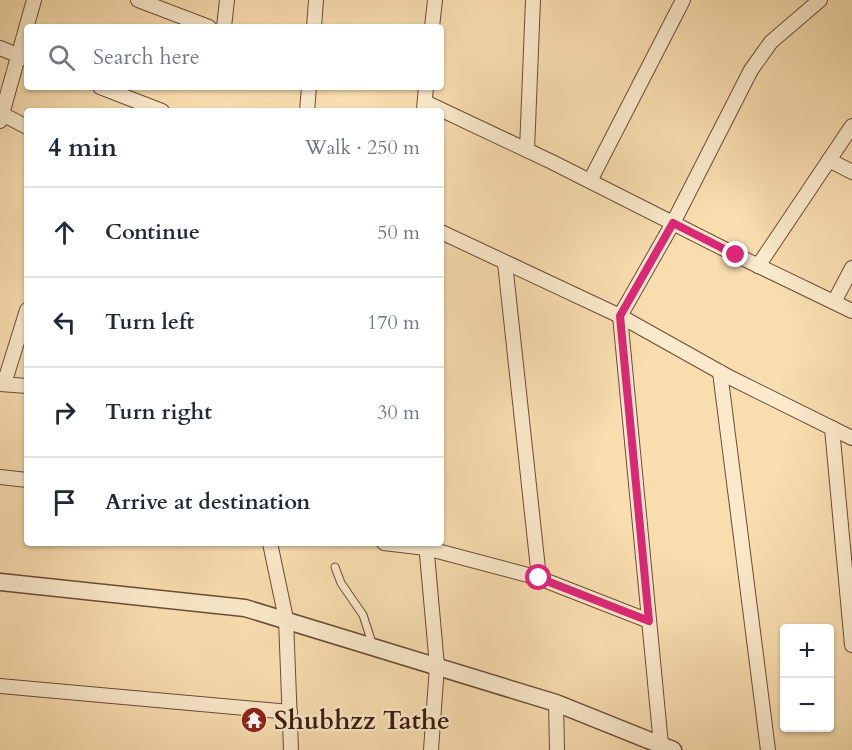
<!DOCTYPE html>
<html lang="en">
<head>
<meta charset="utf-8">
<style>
  :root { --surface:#fff; --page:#f2f2f3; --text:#1f2937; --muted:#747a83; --line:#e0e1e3 }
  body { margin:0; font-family:Cardo,serif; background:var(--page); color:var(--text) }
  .controls { position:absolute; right:18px; bottom:18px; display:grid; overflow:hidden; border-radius:6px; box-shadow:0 2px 4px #0004 }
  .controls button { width:54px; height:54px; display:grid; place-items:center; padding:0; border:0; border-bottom:2px solid var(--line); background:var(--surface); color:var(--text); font:30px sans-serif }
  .stop { position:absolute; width:18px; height:18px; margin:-14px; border:4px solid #db2777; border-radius:50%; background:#fff }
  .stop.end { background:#db2777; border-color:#fff; box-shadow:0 2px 6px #0008 }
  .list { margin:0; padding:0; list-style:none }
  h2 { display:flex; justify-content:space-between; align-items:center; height:78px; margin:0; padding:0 24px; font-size:26px }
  h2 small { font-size:20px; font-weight:400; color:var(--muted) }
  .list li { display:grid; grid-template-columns:39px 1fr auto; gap:18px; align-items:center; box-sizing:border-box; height:90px; padding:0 24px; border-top:2px solid var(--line) }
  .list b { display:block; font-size:22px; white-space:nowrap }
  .list em { font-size:20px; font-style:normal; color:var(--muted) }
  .icon { flex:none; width:33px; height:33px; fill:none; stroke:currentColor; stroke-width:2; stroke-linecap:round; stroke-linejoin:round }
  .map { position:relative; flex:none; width:852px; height:750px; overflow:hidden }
  .search { position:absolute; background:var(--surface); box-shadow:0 2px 4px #0004; left:24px; top:24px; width:420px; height:66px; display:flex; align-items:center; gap:15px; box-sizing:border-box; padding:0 21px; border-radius:6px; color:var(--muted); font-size:22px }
  .panel { position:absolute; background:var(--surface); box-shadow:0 2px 4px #0004; left:24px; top:108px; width:420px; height:438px; border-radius:6px }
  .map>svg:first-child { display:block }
</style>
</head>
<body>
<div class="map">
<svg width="852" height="750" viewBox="0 0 852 750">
  <rect width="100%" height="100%" fill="#f8ddaf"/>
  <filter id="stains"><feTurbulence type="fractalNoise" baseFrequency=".00333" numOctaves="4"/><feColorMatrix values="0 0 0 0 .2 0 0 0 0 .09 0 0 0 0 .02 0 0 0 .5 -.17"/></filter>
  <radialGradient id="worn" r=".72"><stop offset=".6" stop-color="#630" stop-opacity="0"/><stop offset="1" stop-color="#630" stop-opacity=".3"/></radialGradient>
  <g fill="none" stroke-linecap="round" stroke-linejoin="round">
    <g stroke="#6b4c36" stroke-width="9">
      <path id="service" d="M335 567 341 583 363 615 373 646"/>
    </g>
    <g stroke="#6b4c36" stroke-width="16">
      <g id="minor">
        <path d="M138 0 209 27"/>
        <path d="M224 27 227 0"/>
        <path d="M314 27 316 0"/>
        <path d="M432 27 435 0"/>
        <path d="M0 48 27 59"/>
        <path d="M100 87 162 111"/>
        <path d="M425 102 552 162 736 255 852 311"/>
        <path d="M424 109 426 87"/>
        <path d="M307 111 309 87"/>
        <path d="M2 114 27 127"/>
        <path d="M0 121 34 0"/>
        <path d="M527 150 533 0"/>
        <path d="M829 160 852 172"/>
        <path d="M590 181 683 0"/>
        <path d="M441 232 620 316 729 377 852 438"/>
        <path d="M505 263 539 578"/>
        <path d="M758 266 852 126"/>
        <path d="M834 302 852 268"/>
        <path d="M720 372 768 750"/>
        <path d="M0 384 27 386"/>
        <path d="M4 384 27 310"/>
        <path d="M832 428 852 645"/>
        <path d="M0 477 27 480"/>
        <path d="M270 543 286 619 291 750"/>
        <path d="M384 543 426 548 539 578 649 621"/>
        <path d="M426 543 437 666 431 750"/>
        <path d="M0 686 290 712"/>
        <path d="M556 703 557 750"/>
        <path d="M661 745 620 316 673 223 751 70 771 42 820 0"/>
      </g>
    </g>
    <g stroke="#6b4c36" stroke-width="19">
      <path id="tertiary" d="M0 582 245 608 556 703 673 750"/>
    </g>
    <use href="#service" stroke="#fae9cb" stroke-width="7"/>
    <use href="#minor" stroke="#fae9cb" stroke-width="14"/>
    <use href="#tertiary" stroke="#fae9cb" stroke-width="16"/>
  </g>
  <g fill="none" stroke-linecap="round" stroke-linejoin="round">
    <path stroke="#db2777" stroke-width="8" d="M539 578 649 621 620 316 673 223 736 255"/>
  </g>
  <defs>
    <g id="temple-disc" transform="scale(1.35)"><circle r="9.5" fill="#8f2418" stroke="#fae9cb"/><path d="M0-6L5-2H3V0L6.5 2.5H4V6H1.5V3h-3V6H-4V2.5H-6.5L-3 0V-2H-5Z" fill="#fff"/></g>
  </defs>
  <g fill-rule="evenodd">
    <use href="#temple-disc" x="254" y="720"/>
  </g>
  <g text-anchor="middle" stroke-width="4.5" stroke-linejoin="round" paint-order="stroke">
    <g font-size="26" font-weight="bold" fill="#3c1b0e" stroke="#fae9cb" text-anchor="start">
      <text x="274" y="729">Shubhzz Tathe</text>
    </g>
  </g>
  <rect width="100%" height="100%" filter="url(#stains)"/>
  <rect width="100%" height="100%" fill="url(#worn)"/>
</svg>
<div class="controls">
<button>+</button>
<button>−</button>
</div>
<div class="stop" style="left:539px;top:578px"></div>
<div class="stop end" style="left:736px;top:255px"></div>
<div class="search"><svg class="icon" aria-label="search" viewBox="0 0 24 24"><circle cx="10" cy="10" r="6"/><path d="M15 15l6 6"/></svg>Search here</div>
<section class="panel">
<h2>4 min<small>Walk · 250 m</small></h2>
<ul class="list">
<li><svg class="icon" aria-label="ahead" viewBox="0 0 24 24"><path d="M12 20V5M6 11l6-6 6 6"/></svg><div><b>Continue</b></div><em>50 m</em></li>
<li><svg class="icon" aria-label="left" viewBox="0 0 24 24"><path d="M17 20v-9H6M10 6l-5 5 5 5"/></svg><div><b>Turn left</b></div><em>170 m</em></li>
<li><svg class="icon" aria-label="right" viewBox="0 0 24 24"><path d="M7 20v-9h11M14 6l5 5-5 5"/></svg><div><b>Turn right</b></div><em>30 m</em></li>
<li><svg class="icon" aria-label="arrive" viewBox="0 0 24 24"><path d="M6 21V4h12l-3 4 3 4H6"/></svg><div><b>Arrive at destination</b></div></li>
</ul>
</section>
</div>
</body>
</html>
